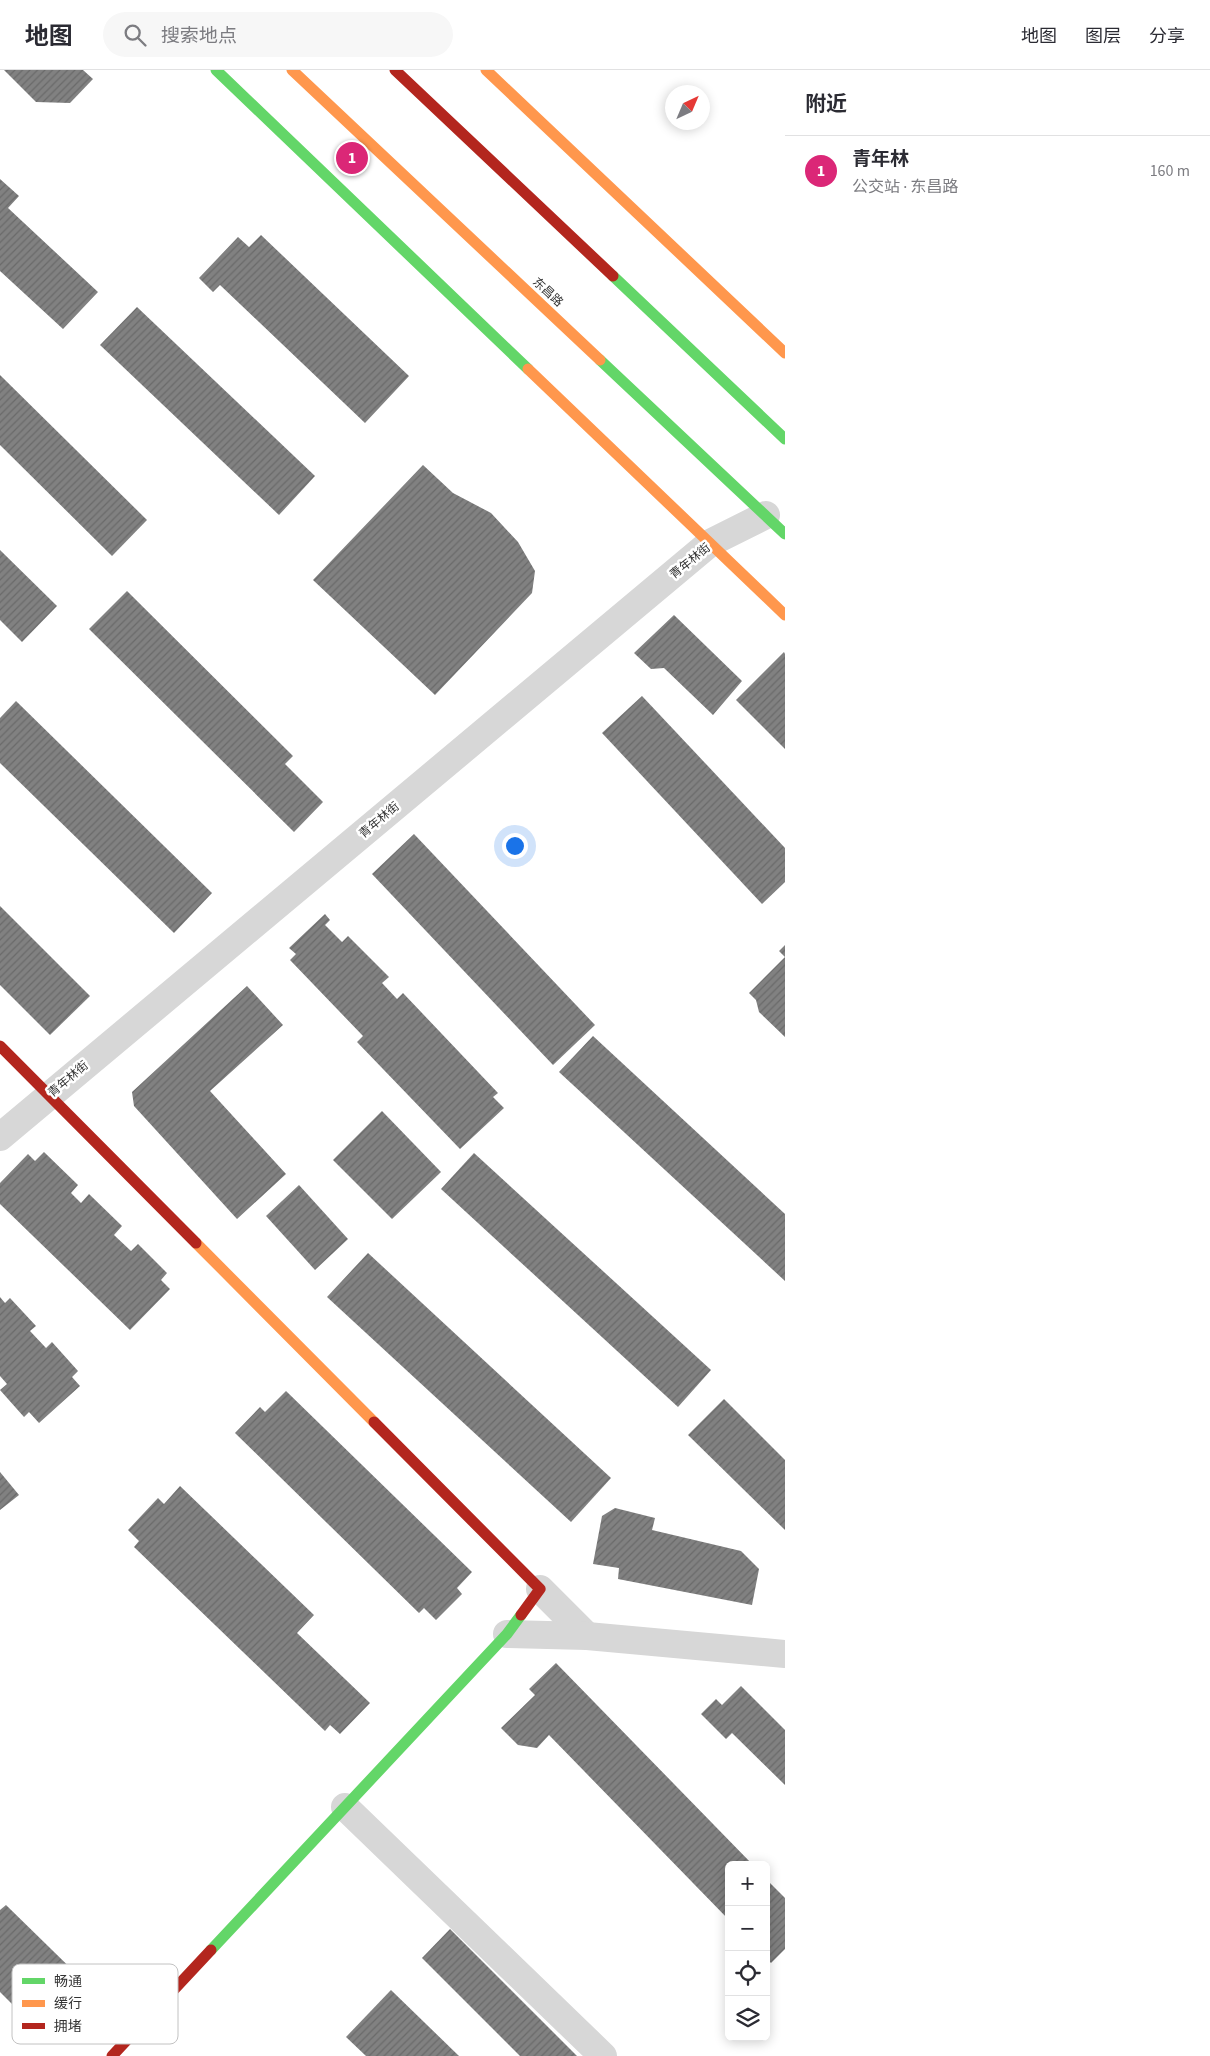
<!DOCTYPE html>
<html lang="zh">
<head>
<meta charset="utf-8">
<style>
  :root { --surface:#fff; --page:#f7f7f7; --text:#2b2b33; --muted:#7c7c81; --line:#e1e1e2; --accent:#db2777 }
  body { margin:0; font-family:"Source Sans 3","Noto Sans SC",sans-serif; background:var(--page); color:var(--text) }
  .controls { position:absolute; right:15px; bottom:15px; display:grid; overflow:hidden; border-radius:8px; box-shadow:0 2px 12px #0003 }
  .controls button { width:45px; height:45px; display:grid; place-items:center; padding:0; border:0; border-bottom:1px solid var(--line); background:var(--surface); color:var(--text); font:25px sans-serif }
  .compass { position:absolute; left:665px; top:15px; width:45px; height:45px; border-radius:50%; background:var(--surface); box-shadow:0 2px 12px #0003; rotate:44deg }
  .you { position:absolute; left:514px; top:775px; width:18px; height:18px; margin:-12px; border:4px solid #fff; border-radius:50%; background:#1a73e8; box-shadow:0 0 0 8px #1a73e833 }
  .badge { display:grid; place-items:center; width:32px; height:32px; border-radius:50%; background:var(--accent); color:#fff; font-size:16px; font-weight:700 }
  .pin { position:absolute; translate:-50% -50%; border:2px solid #fff; box-shadow:0 1px 5px #0006 }
  .list { margin:0; padding:0; list-style:none }
  h2 { display:flex; justify-content:space-between; align-items:center; height:65px; margin:0; padding:0 20px; font-size:21px }
  h2 small { font-size:16px; font-weight:400; color:var(--muted) }
  .list li { display:grid; grid-template-columns:32px 1fr auto; gap:15px; align-items:center; box-sizing:border-box; height:70px; padding:0 20px; border-top:1px solid var(--line) }
  .list b { display:block; font-size:19px; white-space:nowrap }
  .list p { margin:0; font-size:16px; white-space:nowrap; color:var(--muted) }
  .list em { font-size:16px; font-style:normal; color:var(--muted) }
  .icon { flex:none; width:28px; height:28px; fill:none; stroke:currentColor; stroke-width:2; stroke-linecap:round; stroke-linejoin:round }
  .map { position:relative; flex:none; width:785px; height:1986px; overflow:hidden }
  header { display:flex; align-items:center; gap:30px; box-sizing:border-box; height:70px; padding:0 25px; background:var(--surface); border-bottom:1px solid var(--line) }
  header strong { font-size:24px }
  nav { display:flex; gap:28px; margin-inline-start:auto; font-size:18px }
  .search { width:350px; height:45px; background:var(--page); display:flex; align-items:center; gap:12px; box-sizing:border-box; padding:0 18px; border-radius:28px; color:var(--muted); font-size:19px }
  main { display:flex }
  aside { flex:1; background:var(--surface) }
  .map>svg:first-child { display:block }
</style>
</head>
<body>
<header>
<strong>地图</strong>
<div class="search"><svg class="icon" aria-label="search" viewBox="0 0 24 24"><circle cx="10" cy="10" r="6"/><path d="M15 15l6 6"/></svg>搜索地点</div>
<nav><a>地图</a><a>图层</a><a>分享</a></nav>
</header>
<main>
<div class="map">
<svg width="785" height="1986" viewBox="0 0 785 1986">
  <defs>
    <pattern id="building-hatch" width="6" height="6" patternUnits="userSpaceOnUse" patternTransform="scale(1.25)"><rect width="6" height="6" fill="#818181"/><path d="M-1 1l2-2M0 6l6-6M5 7l2-2" fill="none" stroke="#6a6a6a"/></pattern>
  </defs>
  <rect width="100%" height="100%" fill="#fff"/>
  <g fill="url(#building-hatch)">
    <path d="M4 0H83L93 9 70 33 36 32Z"/>
    <path d="M0 109 19 126 8 138 98 222 63 259 0 201Z"/>
    <path d="M261 165 409 306 365 353 220 215 213 222 199 208 238 167 249 177Z"/>
    <path d="M137 237 315 406 279 445 100 275Z"/>
    <path d="M0 305 147 450 112 486 0 375Z"/>
    <path d="M423 395 453 423 491 443 518 472 535 501 532 523 435 625 313 510Z"/>
    <path d="M0 480 57 536 22 572 0 550Z"/>
    <path d="M127 521 293 686 285 694 323 732 294 762 89 559Z"/>
    <path d="M674 545 742 611 713 645 664 598 651 599 634 583Z"/>
    <path d="M784 582 785 584V679L736 630Z"/>
    <path d="M642 626 785 778V812L762 834 602 663Z"/>
    <path d="M16 631 212 823 174 863 0 693V648Z"/>
    <path d="M414 764 595 955 553 995 372 804Z"/>
    <path d="M0 836 90 926 50 965 0 915Z"/>
    <path d="M325 844 330 850 325 855 342 872 348 866 389 907 382 913 397 929 403 923 498 1023 493 1027 504 1038 460 1079 357 972 363 966 290 890 296 884 289 878Z"/>
    <path d="M785 875V967L759 942 756 930 749 923 785 887 779 881Z"/>
    <path d="M247 916 283 955 210 1021 286 1104 237 1149 134 1036 132 1022Z"/>
    <path d="M593 966 785 1144V1211L559 1002Z"/>
    <path d="M382 1041 441 1102 392 1149 333 1090Z"/>
    <path d="M44 1082 78 1115 71 1123 81 1133 89 1124 122 1156 114 1165 131 1181 138 1174 167 1203 161 1210 170 1219 130 1260 0 1134V1113L28 1084 35 1091Z"/>
    <path d="M474 1083 711 1300 678 1337 441 1119Z"/>
    <path d="M299 1115 348 1169 315 1200 266 1146Z"/>
    <path d="M368 1183 611 1408 571 1452 327 1227Z"/>
    <path d="M0 1227 5 1233 10 1228 36 1256 30 1261 46 1278 52 1272 78 1301 72 1307 80 1316 39 1353 29 1342 24 1347 0 1320 7 1314 0 1306Z"/>
    <path d="M286 1321 472 1502 457 1518 462 1524 436 1550 424 1538 419 1543 235 1363 260 1337 265 1342Z"/>
    <path d="M724 1329 785 1390V1460L688 1365Z"/>
    <path d="M0 1402 19 1425 0 1440Z"/>
    <path d="M180 1416 314 1545 297 1563 370 1633 340 1664 330 1655 325 1661 134 1477 139 1471 128 1460 158 1428 164 1434Z"/>
    <path d="M615 1438 655 1448 652 1460 741 1481 759 1499 752 1535 618 1509 619 1498 593 1494 602 1446Z"/>
    <path d="M556 1593 753 1795H729V1850L549 1665 537 1678 518 1675 501 1658 535 1625 529 1619Z"/>
    <path d="M741 1616 785 1660V1715L732 1663 726 1669 701 1644 716 1629 722 1635Z"/>
    <path d="M766 1809 785 1828V1879L771 1893 766 1888Z"/>
    <path d="M6 1835 94 1921 47 1969 0 1922V1840Z"/>
    <path d="M450 1859 577 1986H520L422 1888Z"/>
    <path d="M391 1920 459 1986H366L346 1967Z"/>
  </g>
  <g fill="none" stroke-linecap="round" stroke-linejoin="round">
    <g stroke="#d7d7d7" stroke-width="28">
      <path d="M0 1067 710 473 766 445"/>
      <path d="M540 1519 587 1566"/>
      <path d="M507 1564 587 1566 785 1584"/>
      <path d="M345 1737 603 1986"/>
    </g>
    <g stroke="#63d668" stroke-width="11">
      <path d="M216 0 528 299"/>
      <path d="M613 206 785 369"/>
      <path d="M600 290 785 464"/>
      <path d="M211 1880 507 1564 521 1545"/>
    </g>
    <g stroke="#ff974d" stroke-width="11">
      <path d="M292 0 600 290"/>
      <path d="M486 0 785 283"/>
      <path d="M528 299 785 545"/>
      <path d="M196 1173 374 1352"/>
    </g>
    <g stroke="#b3261e" stroke-width="11">
      <path d="M395 0 613 206"/>
      <path d="M0 976 196 1173"/>
      <path d="M374 1352 540 1519 521 1545"/>
      <path d="M112 1986 211 1880"/>
    </g>
  </g>
  <g text-anchor="middle" stroke-width="5" stroke-linejoin="round" paint-order="stroke">
    <g font-size="12" fill="#333" stroke="#fff">
      <text transform="translate(548 222) rotate(43)" y="4">东昌路</text>
      <text transform="translate(690 491) rotate(-39)" y="4">青年林街</text>
      <text transform="translate(379 750) rotate(-40)" y="4">青年林街</text>
      <text transform="translate(68 1009) rotate(-40)" y="4">青年林街</text>
    </g>
  </g>
  <rect x="12" y="1894" width="166" height="80" rx="8" fill="#fff" stroke="#c2c2c2" stroke-width="1"/>
  <rect x="22" y="1908" width="23" height="6" fill="#63d668"/>
  <rect x="22" y="1930" width="23" height="7" fill="#ff974d"/>
  <rect x="22" y="1953" width="23" height="6" fill="#b3261e"/>
  <g font-size="14" fill="#333">
    <text x="54" y="1916">畅通</text>
    <text x="54" y="1938">缓行</text>
    <text x="54" y="1961">拥堵</text>
  </g>
</svg>
<div class="controls">
<button>+</button>
<button>−</button>
<button><svg class="icon" aria-label="locate" viewBox="0 0 24 24"><circle cx="12" cy="12" r="6"/><path d="M12 2v4M12 18v4M2 12h4M18 12h4"/></svg></button>
<button><svg class="icon" aria-label="layers" viewBox="0 0 24 24"><path d="M12 4l9 5-9 5-9-5zM3 14l9 5 9-5"/></svg></button>
</div>
<svg class="compass" viewBox="-18 -18 36 36"><path d="M0-13l5 13h-10z" fill="#e53935"/><path d="M0 13l5-13h-10z" fill="#7c7c81"/></svg>
<div class="you"></div>
<div class="pin badge" style="left:352px;top:88px">1</div>
</div>
<aside>
<h2>附近<small></small></h2>
<ul class="list">
<li><span class="badge">1</span><div><b>青年林</b><p>公交站 · 东昌路</p></div><em>160 m</em></li>
</ul>
</aside>
</main>
</body>
</html>
